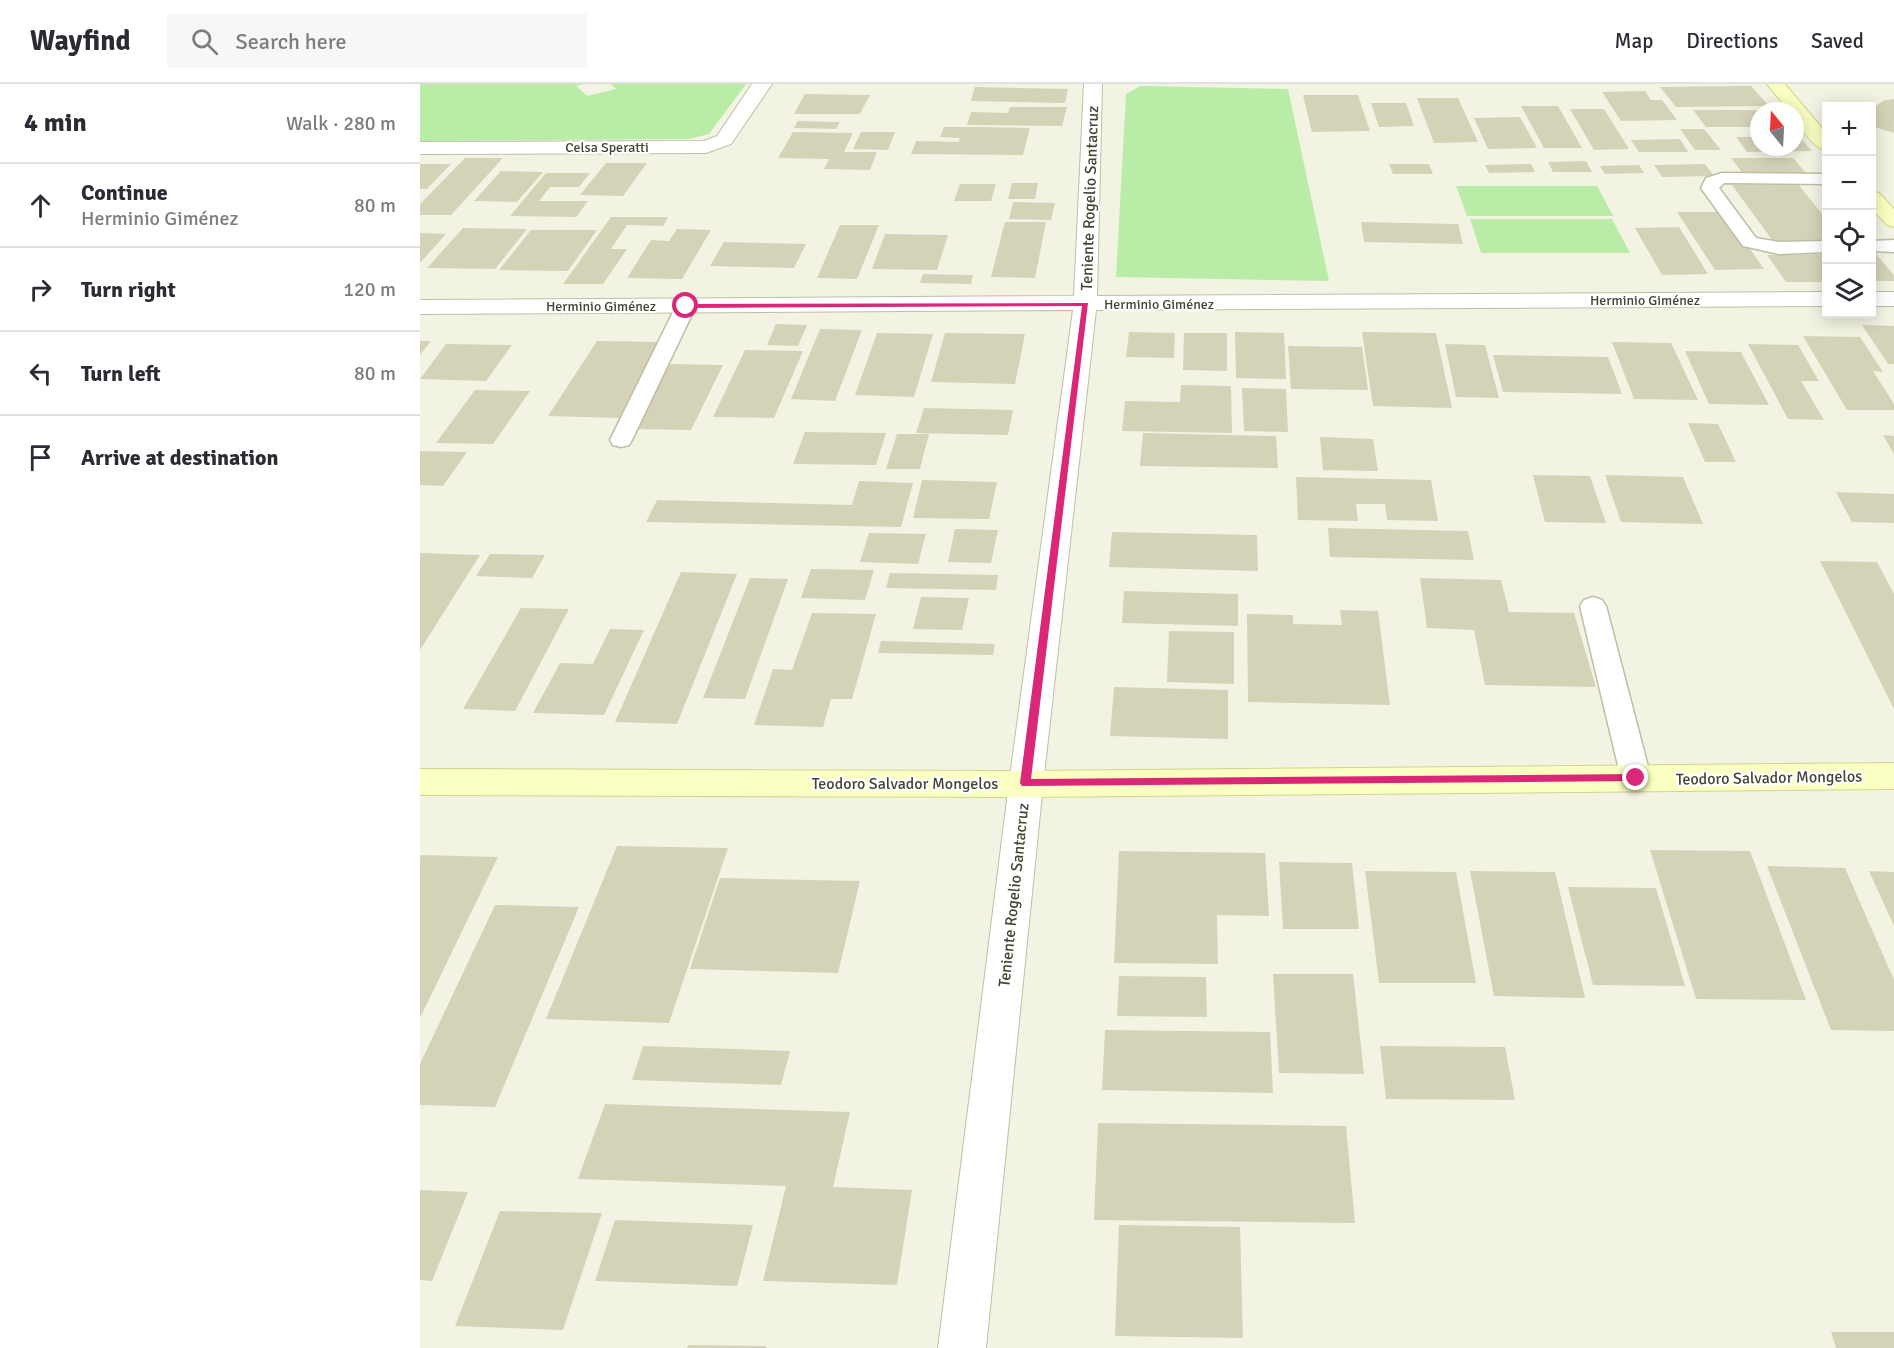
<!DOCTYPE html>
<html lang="en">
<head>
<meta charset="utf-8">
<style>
  :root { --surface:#fff; --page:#f7f7f7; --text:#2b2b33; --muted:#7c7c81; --line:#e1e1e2 }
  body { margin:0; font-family:Signika,sans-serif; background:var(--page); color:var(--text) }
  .controls { position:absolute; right:18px; top:18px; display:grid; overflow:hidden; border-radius:0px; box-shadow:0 3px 15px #0003 }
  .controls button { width:54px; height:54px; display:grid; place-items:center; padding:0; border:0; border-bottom:2px solid var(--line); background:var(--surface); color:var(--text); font:30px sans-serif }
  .compass { position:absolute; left:1330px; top:18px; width:54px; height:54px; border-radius:50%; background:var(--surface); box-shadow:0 3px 15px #0003; rotate:342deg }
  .stop { position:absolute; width:18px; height:18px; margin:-14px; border:4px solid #db2777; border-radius:50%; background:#fff }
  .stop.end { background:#db2777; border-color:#fff; box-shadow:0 2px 6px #0008 }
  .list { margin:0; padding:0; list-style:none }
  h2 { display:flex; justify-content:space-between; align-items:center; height:78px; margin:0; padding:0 24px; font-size:26px }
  h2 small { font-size:20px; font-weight:400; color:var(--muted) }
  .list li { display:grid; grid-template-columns:39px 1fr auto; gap:18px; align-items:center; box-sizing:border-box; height:84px; padding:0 24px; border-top:2px solid var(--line) }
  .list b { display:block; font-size:22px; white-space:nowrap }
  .list p { margin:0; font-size:20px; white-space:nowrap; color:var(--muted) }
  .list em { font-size:20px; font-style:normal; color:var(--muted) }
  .icon { flex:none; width:33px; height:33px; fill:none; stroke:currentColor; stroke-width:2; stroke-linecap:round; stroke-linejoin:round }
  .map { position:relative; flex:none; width:1474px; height:1264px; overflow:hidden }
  header { display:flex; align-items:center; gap:36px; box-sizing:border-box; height:84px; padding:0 30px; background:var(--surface); border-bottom:2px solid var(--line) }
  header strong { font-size:28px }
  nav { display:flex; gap:33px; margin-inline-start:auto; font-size:21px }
  .search { width:420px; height:54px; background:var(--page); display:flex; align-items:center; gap:15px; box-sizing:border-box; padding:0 21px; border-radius:0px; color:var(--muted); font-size:22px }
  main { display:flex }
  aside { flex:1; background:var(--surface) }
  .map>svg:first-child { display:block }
</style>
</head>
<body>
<header>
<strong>Wayfind</strong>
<div class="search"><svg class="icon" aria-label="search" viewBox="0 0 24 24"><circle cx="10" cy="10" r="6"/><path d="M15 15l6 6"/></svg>Search here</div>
<nav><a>Map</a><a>Directions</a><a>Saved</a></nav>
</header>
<main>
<aside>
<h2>4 min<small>Walk · 280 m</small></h2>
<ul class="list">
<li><svg class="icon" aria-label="ahead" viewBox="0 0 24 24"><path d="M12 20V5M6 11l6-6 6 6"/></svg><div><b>Continue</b><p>Herminio Giménez</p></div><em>80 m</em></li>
<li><svg class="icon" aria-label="right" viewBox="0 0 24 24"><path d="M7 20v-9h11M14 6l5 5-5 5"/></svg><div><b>Turn right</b></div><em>120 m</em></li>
<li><svg class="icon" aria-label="left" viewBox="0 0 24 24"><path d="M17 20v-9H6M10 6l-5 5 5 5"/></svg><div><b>Turn left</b></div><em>80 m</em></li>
<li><svg class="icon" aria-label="arrive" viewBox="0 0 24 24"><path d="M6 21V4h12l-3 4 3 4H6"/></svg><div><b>Arrive at destination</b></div></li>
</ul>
</aside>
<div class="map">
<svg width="1474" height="1264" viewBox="0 0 1474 1264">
  <rect width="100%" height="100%" fill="#f3f3e3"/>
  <g fill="#b8eca7">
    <path d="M0 0H163L156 2 167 12 196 5 191 0H326L289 50 269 55 0 57Z"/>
    <path d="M721 2 868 5 909 197 696 193 706 10Z"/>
    <path d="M1036 102H1177L1193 132H1047Z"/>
    <path d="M1050 135H1192L1210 169H1061Z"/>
  </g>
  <g fill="#d5d3b7">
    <path d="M1331 2 1349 22 1256 23 1240 3Z"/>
    <path d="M555 3 648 5 645 19 551 17Z"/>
    <path d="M1225 7 1231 16H1242L1257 36 1201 37 1182 8Z"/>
    <path d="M385 10 450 11 440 30H374Z"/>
    <path d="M883 11H938L950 47 892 48Z"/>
    <path d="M997 14H1038L1058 58 1014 59Z"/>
    <path d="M1474 15V49L1452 42V24L1465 16Z"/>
    <path d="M951 19H986L994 42 959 43Z"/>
    <path d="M1101 22H1138L1162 64H1124Z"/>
    <path d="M590 23H647L642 42 547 41 551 28 588 29Z"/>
    <path d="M1150 25H1184L1209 65 1174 66Z"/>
    <path d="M1273 26H1339V43H1286Z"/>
    <path d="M1100 33 1117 64 1068 65 1054 34Z"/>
    <path d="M378 37 420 38 416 45 374 44Z"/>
    <path d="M524 43H560L610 44 603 71 491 70 496 57 539 58 540 54 520 53Z"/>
    <path d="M1260 45H1284L1301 66H1275Z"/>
    <path d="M373 48 433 49 424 68H457L450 86 404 85 409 75 358 74Z"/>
    <path d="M441 48H475L468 66 433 65Z"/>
    <path d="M1375 48 1392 67 1327 68 1316 53H1339V63H1375Z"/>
    <path d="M1260 55 1268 68H1219L1211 56Z"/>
    <path d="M45 74H83L31 131H0V120Z"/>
    <path d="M1311 74H1373L1387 90 1324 91Z"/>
    <path d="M1166 77 1172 88H1133L1128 78Z"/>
    <path d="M186 79H227L203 112 160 111Z"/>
    <path d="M0 80H31L7 105H0Z"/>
    <path d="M969 80H1009L1013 90H973Z"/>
    <path d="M1111 80 1115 88 1069 89 1065 81Z"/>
    <path d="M1285 80 1294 92 1242 93 1234 81Z"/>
    <path d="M1219 81 1224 89 1185 90 1180 82Z"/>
    <path d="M81 87 123 88 97 118 54 117Z"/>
    <path d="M126 89H170L159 103H130L119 117H168L156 133 90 132Z"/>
    <path d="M592 99H618L615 115H588Z"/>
    <path d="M540 100H576L571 117H534Z"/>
    <path d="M1378 100 1406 135V160H1355L1312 101Z"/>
    <path d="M593 118 635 119 631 136 589 135Z"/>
    <path d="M1257 128H1304L1344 185 1295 186Z"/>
    <path d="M191 133H248L243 142 207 141 191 165H207L183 200H143Z"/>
    <path d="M585 138H626L615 194 571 193Z"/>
    <path d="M941 138 1038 140 1043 160 944 158Z"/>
    <path d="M420 141H459L437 195 397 194Z"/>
    <path d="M1259 143 1288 190 1242 191 1215 144Z"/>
    <path d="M43 144 107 145 75 185 7 184Z"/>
    <path d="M257 145 291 146 262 195 207 194 231 156 249 157Z"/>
    <path d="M111 146H177L148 187 79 186Z"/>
    <path d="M0 149 26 150 0 179Z"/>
    <path d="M465 150 528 151 517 186 452 185Z"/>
    <path d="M304 158 386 160 374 184 290 182Z"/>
    <path d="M1406 170V198H1366L1347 171Z"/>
    <path d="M1452 170H1456L1474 191V197H1452Z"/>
    <path d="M503 190 553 191 551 200 500 199Z"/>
    <path d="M356 240 387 241 378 262 347 261Z"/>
    <path d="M1442 241 1474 242V280H1468Z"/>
    <path d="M400 245 442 246 415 317 371 315Z"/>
    <path d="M709 248 755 249 754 274 706 273Z"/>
    <path d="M815 248 864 249 866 295 816 294Z"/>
    <path d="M942 248 1016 249 1032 324 953 322Z"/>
    <path d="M457 249 513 250 494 313 435 311Z"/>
    <path d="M525 249 605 250 595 300 511 298Z"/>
    <path d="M764 249H807V287L763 286Z"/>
    <path d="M1383 252 1440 253 1463 288 1453 287 1474 320V326H1427Z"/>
    <path d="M0 257H11L0 271Z"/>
    <path d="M177 257 243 258 199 334 128 332Z"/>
    <path d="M1192 258 1251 259 1278 316 1214 315Z"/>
    <path d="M26 260 92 261 66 297 0 295Z"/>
    <path d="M1025 260 1065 261 1079 314 1036 313Z"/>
    <path d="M1328 260 1378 261 1399 297H1381L1404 336 1368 335Z"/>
    <path d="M868 262 942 263 948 306 871 305Z"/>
    <path d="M325 266 383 267 354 334 293 333Z"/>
    <path d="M1265 267 1321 268 1349 321 1289 320Z"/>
    <path d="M1073 271 1188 273 1202 310 1083 308Z"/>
    <path d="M250 280 303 281 271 346 214 345Z"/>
    <path d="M761 301 811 302 812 349 702 347 705 317 760 318Z"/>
    <path d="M822 304 866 305 868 348 824 347Z"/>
    <path d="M55 306 110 307 73 360 16 359Z"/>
    <path d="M504 324 593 326 588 351 496 349Z"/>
    <path d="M1268 339 1298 340 1316 378H1285Z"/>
    <path d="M385 348 466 349 456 381 373 380Z"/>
    <path d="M723 349 856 352 858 384 720 382Z"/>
    <path d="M477 350H509L500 385H466Z"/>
    <path d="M1463 351 1474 352V370Z"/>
    <path d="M900 353 953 355 958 387 903 386Z"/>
    <path d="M0 367 47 368 23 402 0 401Z"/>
    <path d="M1113 391 1170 392 1186 439 1125 438Z"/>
    <path d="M1185 391 1263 393 1283 440 1201 438Z"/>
    <path d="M876 393 1011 396 1018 437 967 436 965 420H936L938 437 878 436Z"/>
    <path d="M502 396 577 398 569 435 493 434Z"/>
    <path d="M439 397 493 399 481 443 226 438 237 416 432 421Z"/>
    <path d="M1416 408 1474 410V439L1432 438Z"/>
    <path d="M908 444 1048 447 1054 476 910 473Z"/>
    <path d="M535 445 578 446 571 479 528 478Z"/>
    <path d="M692 448 837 451 838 487 689 483Z"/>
    <path d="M449 449 506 450 498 480 440 478Z"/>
    <path d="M0 469 60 471 0 566Z"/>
    <path d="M70 470 125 471 112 494 56 492Z"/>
    <path d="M1400 477 1457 478 1474 510V625Z"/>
    <path d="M391 485 454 486 445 516 381 514Z"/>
    <path d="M261 488 317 490 257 640 195 638Z"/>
    <path d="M470 489 578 491 576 506 466 504Z"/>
    <path d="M330 494 368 495 325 615 283 614Z"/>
    <path d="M1000 494 1081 496 1089 528 1154 529 1176 603 1065 601 1054 546 1007 544Z"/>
    <path d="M704 507 818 510V542L702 539Z"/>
    <path d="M501 513 549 514 542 546 493 545Z"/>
    <path d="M101 524 149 525 95 627 43 625Z"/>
    <path d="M920 526 958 527 970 621 828 618 827 530 873 531V540L922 541Z"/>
    <path d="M392 529 456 530 432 615H411L403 643 334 641 353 585 372 586Z"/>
    <path d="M190 545 224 546 184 631 113 629 140 579 173 580Z"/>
    <path d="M749 547 814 548V600L747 598Z"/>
    <path d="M461 557 575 560 573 571 458 569Z"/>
    <path d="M694 603 808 606V655L690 652Z"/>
    <path d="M197 762 308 764 249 939 126 935Z"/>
    <path d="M1230 766 1330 767 1386 916 1276 915Z"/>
    <path d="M699 767 845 769 849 832 797 831 798 880 694 879Z"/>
    <path d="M1 771 78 773 0 934V773Z"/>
    <path d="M859 778 932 779 939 845H863Z"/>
    <path d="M1347 782 1425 784 1474 896V947L1411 946Z"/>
    <path d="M945 787 1036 788 1056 899H959Z"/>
    <path d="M1050 787 1135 788 1165 914 1074 912Z"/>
    <path d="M1449 787 1474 788V842Z"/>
    <path d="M300 794 440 797 418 889 270 885Z"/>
    <path d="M1148 803 1236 804 1265 902 1173 901Z"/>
    <path d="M75 821 159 823 75 1023 0 1021V980Z"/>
    <path d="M853 890H933L944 990 859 989Z"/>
    <path d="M699 892 786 893 787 933 697 932Z"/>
    <path d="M685 946 850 948 853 1009 682 1006Z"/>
    <path d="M223 962 370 967 361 1001 212 996Z"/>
    <path d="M960 962 1085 963 1095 1016 966 1015Z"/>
    <path d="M185 1020 430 1028 413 1103 492 1106 477 1201 343 1197 366 1102 158 1095Z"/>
    <path d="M678 1039 926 1042 935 1139 674 1136Z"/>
    <path d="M0 1106 48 1108 12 1197 0 1196Z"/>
    <path d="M80 1127 182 1129 143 1246 35 1242Z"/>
    <path d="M195 1136 333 1141 317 1202 175 1197Z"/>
    <path d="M699 1141 820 1143 823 1254 695 1252Z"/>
    <path d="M1411 1248H1474V1264H1416Z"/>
    <path d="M268 1261 346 1262V1264H267Z"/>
  </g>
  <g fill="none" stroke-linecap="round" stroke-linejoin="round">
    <g stroke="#bfbea5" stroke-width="3">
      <g id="lane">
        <path d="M1302 89 1406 90V100L1304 99 1299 104 1336 154 1359 158 1406 157V168L1359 170 1323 162 1281 104 1286 94Z"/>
        <path d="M1474 156V168L1452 167V157Z"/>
        <path d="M266 216 273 218 276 222 212 356 209 361 201 363 193 361 190 356 256 222 259 218Z"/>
        <path d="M1173 513 1182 516 1186 522 1231 694 1227 702 1216 705 1205 702 1201 694 1160 522 1164 516Z"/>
      </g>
    </g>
    <g stroke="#bfbea5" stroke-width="2">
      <g id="street">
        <path d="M332 0H352L311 60 286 69 0 70V58L284 57 297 52Z"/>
        <path d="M664 0H682L677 212 1406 208V222L676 226 623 700 566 1264H518L589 700 653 226 0 230V216L654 212Z"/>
        <rect x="1452" y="208" width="22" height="14"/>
      </g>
    </g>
    <g stroke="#d1d48c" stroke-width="2">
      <g id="secondary">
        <path d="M1347 0H1365L1406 49V67C1394 64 1375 40 1375 27H1369Z"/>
        <path d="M1452 107 1459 109 1474 125V143L1467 141 1452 125Z"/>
        <path d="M1474 679V705L606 713 0 711V685L606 687Z"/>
      </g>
    </g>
    <use href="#lane" fill="#fff" fill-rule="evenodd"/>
    <use href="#street" fill="#fff" fill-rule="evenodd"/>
    <use href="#secondary" fill="#fbffc1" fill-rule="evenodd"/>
  </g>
  <path fill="#db2777" d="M668 219 611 695 1216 690 1219 691V697L602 702 600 699 662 222 266 224 263 222 266 220Z"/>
  <g text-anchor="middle" stroke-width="4.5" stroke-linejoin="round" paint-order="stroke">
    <g font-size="14" fill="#454433" stroke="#fff">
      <text x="187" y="68">Celsa Speratti</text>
      <text x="1225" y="221">Herminio Giménez</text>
      <text x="739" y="225">Herminio Giménez</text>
      <text x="181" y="227">Herminio Giménez</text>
    </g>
    <g font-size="16" fill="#454433" stroke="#fff">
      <text transform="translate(669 114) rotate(-88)" y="6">Teniente Rogelio Santacruz</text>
      <text transform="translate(1349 693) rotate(-1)" y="6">Teodoro Salvador Mongelos</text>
      <text x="485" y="705">Teodoro Salvador Mongelos</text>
      <text transform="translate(593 811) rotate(-84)" y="6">Teniente Rogelio Santacruz</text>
    </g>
  </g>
</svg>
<div class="controls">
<button>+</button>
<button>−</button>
<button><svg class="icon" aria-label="locate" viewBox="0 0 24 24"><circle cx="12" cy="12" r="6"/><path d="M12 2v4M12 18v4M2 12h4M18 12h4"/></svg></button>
<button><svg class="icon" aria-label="layers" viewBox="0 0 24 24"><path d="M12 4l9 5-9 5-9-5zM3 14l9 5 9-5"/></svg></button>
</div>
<svg class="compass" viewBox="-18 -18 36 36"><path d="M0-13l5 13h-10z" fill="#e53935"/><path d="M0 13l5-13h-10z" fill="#7c7c81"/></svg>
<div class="stop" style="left:266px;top:222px"></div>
<div class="stop end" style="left:1216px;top:694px"></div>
</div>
</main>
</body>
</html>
